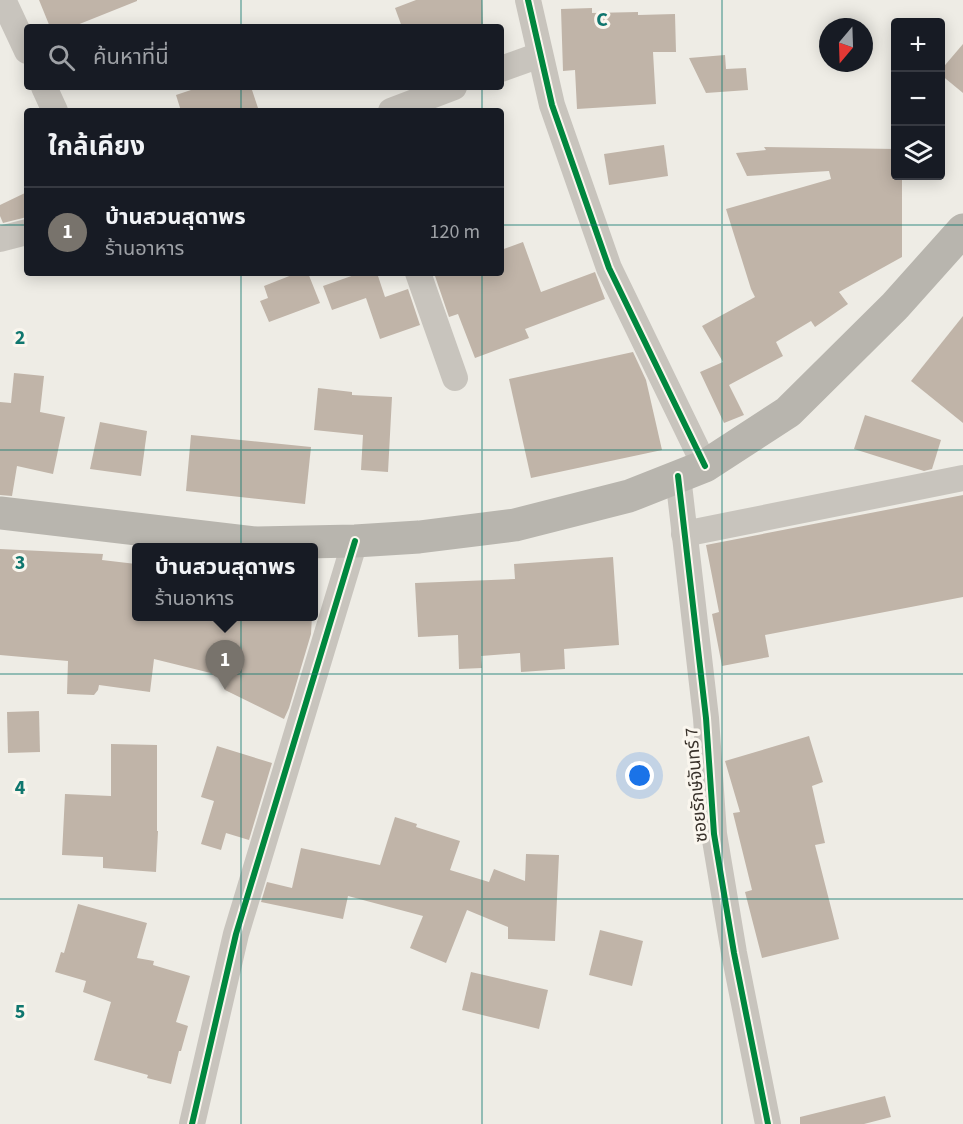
<!DOCTYPE html>
<html lang="th">
<head>
<meta charset="utf-8">
<style>
  :root { --surface:#171b24; --page:#20242c; --text:#f1f3f6; --muted:#9ea1a6; --line:#363941; --accent:#78736c }
  body { margin:0; font-family:"Source Sans 3","Noto Sans Thai",sans-serif; background:var(--page); color:var(--text) }
  .controls { position:absolute; right:18px; top:18px; display:grid; overflow:hidden; border-radius:6px; box-shadow:0 3px 15px #0003 }
  .controls button { width:54px; height:54px; display:grid; place-items:center; padding:0; border:0; border-bottom:2px solid var(--line); background:var(--surface); color:var(--text); font:30px sans-serif }
  .compass { position:absolute; left:819px; top:18px; width:54px; height:54px; border-radius:50%; background:var(--surface); box-shadow:0 3px 15px #0003; rotate:199deg }
  .you { position:absolute; left:640px; top:776px; width:21px; height:21px; margin:-15px; border:4px solid #fff; border-radius:50%; background:#1a73e8; box-shadow:0 0 0 9px #1a73e833 }
  .badge { display:grid; place-items:center; width:39px; height:39px; border-radius:50%; background:var(--accent); color:#fff; font-size:20px; font-weight:700 }
  .pin { position:absolute; translate:-50% -50px; filter:drop-shadow(0 2px 3px #0008) }
  .pin::after { content:''; position:absolute; top:32px; width:21px; height:18px; background:inherit; clip-path:polygon(0 0,100% 0,50% 100%) }
  .popup { position:absolute; left:132px; top:543px; width:186px; height:78px; box-sizing:border-box; display:grid; place-content:center; border-radius:6px; background:var(--surface); filter:drop-shadow(0 2px 4px #0005); font-size:20px; white-space:nowrap; color:var(--muted) }
  .popup b { font-size:22px; color:var(--text) }
  .popup::after { content:''; position:absolute; left:50%; top:100%; margin-left:-12px; border:12px solid transparent; border-top-color:var(--surface) }
  .list { margin:0; padding:0; list-style:none }
  h2 { display:flex; justify-content:space-between; align-items:center; height:78px; margin:0; padding:0 24px; font-size:26px }
  h2 small { font-size:20px; font-weight:400; color:var(--muted) }
  .list li { display:grid; grid-template-columns:39px 1fr auto; gap:18px; align-items:center; box-sizing:border-box; height:90px; padding:0 24px; border-top:2px solid var(--line) }
  .list b { display:block; font-size:22px; white-space:nowrap }
  .list p { margin:0; font-size:20px; white-space:nowrap; color:var(--muted) }
  .list em { font-size:20px; font-style:normal; color:var(--muted) }
  .icon { flex:none; width:33px; height:33px; fill:none; stroke:currentColor; stroke-width:2; stroke-linecap:round; stroke-linejoin:round }
  .map { position:relative; flex:none; width:963px; height:1124px; overflow:hidden }
  .search { position:absolute; background:var(--surface); box-shadow:0 3px 15px #0003; left:24px; top:24px; width:480px; height:66px; display:flex; align-items:center; gap:15px; box-sizing:border-box; padding:0 21px; border-radius:6px; color:var(--muted); font-size:22px }
  .panel { position:absolute; background:var(--surface); box-shadow:0 3px 15px #0003; left:24px; top:108px; width:480px; height:168px; border-radius:6px }
  .map>svg:first-child { display:block }
</style>
</head>
<body>
<div class="map">
<svg width="963" height="1124" viewBox="0 0 963 1124">
  <rect width="100%" height="100%" fill="#eeece5"/>
  <g fill="#c0b4a8">
    <path d="M39 0H137V1L72 27H50Z"/>
    <path d="M416 0H482L483 27H402L395 8Z"/>
    <path d="M592 8V13L638 12V15L675 14 676 52H653L656 104 577 109 575 70 563 71 561 9Z"/>
    <path d="M963 44V93L940 74V71Z"/>
    <path d="M725 55 726 69 746 68 748 90 706 93 689 58Z"/>
    <path d="M200 87H251L259 111H181L176 95Z"/>
    <path d="M664 145 668 176 609 185 604 154Z"/>
    <path d="M764 147 896 149V176H902V257L839 292 848 304 815 327 811 321 776 342 783 356 729 385 744 415 724 423 700 372 723 362 702 326 755 297 751 289 726 209 831 179 829 171 747 176 736 153 766 150Z"/>
    <path d="M27 192V217L3 223 0 216V205Z"/>
    <path d="M523 242 541 292 595 272 605 299 525 329 529 338 475 358 458 314 449 317 434 273H501V250Z"/>
    <path d="M297 273H308L320 303 269 322 260 301 268 298 264 286Z"/>
    <path d="M360 273H377L385 297 408 289 420 325 380 339 366 298 332 310 323 286Z"/>
    <path d="M963 316V423L911 381Z"/>
    <path d="M633 352 646 380 662 450 531 478 509 379Z"/>
    <path d="M14 373 44 376 40 412 65 417 53 474 17 466 12 496 0 495V402L11 403Z"/>
    <path d="M318 388 352 392V395L392 397 388 472 361 470 363 435 314 430Z"/>
    <path d="M865 415 941 440 932 469 924 471 854 449Z"/>
    <path d="M100 422 147 431 141 476 90 469Z"/>
    <path d="M191 435 311 447 305 504 186 491Z"/>
    <path d="M963 495V597L765 635 769 657 722 666 712 614 719 612 706 545Z"/>
    <path d="M0 549 103 554 102 560 136 564V616H312L311 634 289 708 284 719 225 690 231 678 154 659 150 692 99 685 98 690 94 695 67 694 68 661 0 655Z"/>
    <path d="M613 557 619 645 564 649 565 669 521 672 520 653 481 656 482 668 459 669 458 635 418 637 415 583 515 579 514 564Z"/>
    <path d="M39 711 40 752 8 753 7 712Z"/>
    <path d="M809 736 823 782 812 786 825 843 815 845 839 939 762 958 745 892 752 890 733 813 740 812 725 761Z"/>
    <path d="M111 744 157 745V831H158L156 872 103 868V857L62 855 65 794 111 796Z"/>
    <path d="M217 746 272 763 249 840 226 833 221 850 201 844 214 801 201 797Z"/>
    <path d="M395 817 417 824 416 827 460 841 450 870 489 882 494 869 525 881 526 854 559 855 555 941 508 939V927L467 910 446 963 410 948 423 916 348 896 343 919 261 902 267 882 292 888 301 848 380 865Z"/>
    <path d="M78 904 147 923 137 958 154 961 153 965 190 976 176 1022 188 1026 181 1051H179L171 1084 147 1078 148 1075 94 1060 111 1002 83 992 86 981 55 972 61 952 64 953Z"/>
    <path d="M600 930 643 941 632 986 589 975Z"/>
    <path d="M471 972 548 990 539 1029 462 1010Z"/>
    <path d="M885 1096 891 1117 864 1124H800V1117Z"/>
  </g>
  <g fill="none" stroke-linecap="round" stroke-linejoin="round">
    <g stroke="#c8c4bd" stroke-width="26">
      <path d="M528 0 552 105 609 268 705 466"/>
      <path d="M0 5 6 6 27 51"/>
      <path d="M501 69 540 55"/>
      <path d="M44 87 55 111"/>
      <path d="M391 111 454 87"/>
      <path d="M0 239 27 232"/>
      <path d="M418 273 455 378"/>
      <path d="M678 476 706 718 714 834 734 953 768 1124"/>
      <path d="M684 534 963 478"/>
      <path d="M192 1124 236 934 355 541"/>
    </g>
    <path stroke="#b8b5ae" stroke-width="33" d="M0 513 256 543 355 541 419 537 515 525 629 496 705 466 788 412 895 306 963 230"/>
    <g stroke="#faf6ee" stroke-width="10">
      <g id="cycleway">
        <path d="M528 0 552 105 609 268 705 466"/>
        <path d="M678 476 706 718 714 834 734 953 768 1124"/>
        <path d="M192 1124 236 934 355 541"/>
      </g>
    </g>
    <use href="#cycleway" stroke="#00873e" stroke-width="6"/>
  </g>
  <path fill="none" stroke="#0f766e" stroke-width="1.5" stroke-opacity="0.55" d="M241 0V27M482 0V27M722 0V1124M241 87V111M482 87V111M0 225H27M501 225H963M241 273V1124M482 273V1124M0 450H963M0 674H963M0 899H963"/>
  <g text-anchor="middle" stroke-width="6" stroke-linejoin="round" paint-order="stroke">
    <g font-size="18" fill="#39322b" stroke="#faf6ee">
      <text transform="translate(696 785) rotate(-95)" y="6">ซอยรักษ์จันทร์ 7</text>
    </g>
  </g>
  <g font-size="20" text-anchor="middle" font-weight="bold" fill="#0f766e" stroke="#faf6ee" stroke-width="6" stroke-linejoin="round" paint-order="stroke">
    <text x="602" y="26">C</text>
    <text x="20" y="344">2</text>
    <text x="20" y="569">3</text>
    <text x="20" y="794">4</text>
    <text x="20" y="1018">5</text>
  </g>
</svg>
<div class="controls">
<button>+</button>
<button>−</button>
<button><svg class="icon" aria-label="layers" viewBox="0 0 24 24"><path d="M12 4l9 5-9 5-9-5zM3 14l9 5 9-5"/></svg></button>
</div>
<svg class="compass" viewBox="-18 -18 36 36"><path d="M0-13l5 13h-10z" fill="#e53935"/><path d="M0 13l5-13h-10z" fill="#9ea1a6"/></svg>
<div class="you"></div>
<div class="pin badge" style="left:225px;top:690px">1</div>
<div class="popup"><b>บ้านสวนสุดาพร</b>ร้านอาหาร</div>
<div class="search"><svg class="icon" aria-label="search" viewBox="0 0 24 24"><circle cx="10" cy="10" r="6"/><path d="M15 15l6 6"/></svg>ค้นหาที่นี่</div>
<section class="panel">
<h2>ใกล้เคียง<small></small></h2>
<ul class="list">
<li><span class="badge">1</span><div><b>บ้านสวนสุดาพร</b><p>ร้านอาหาร</p></div><em>120 m</em></li>
</ul>
</section>
</div>
</body>
</html>
